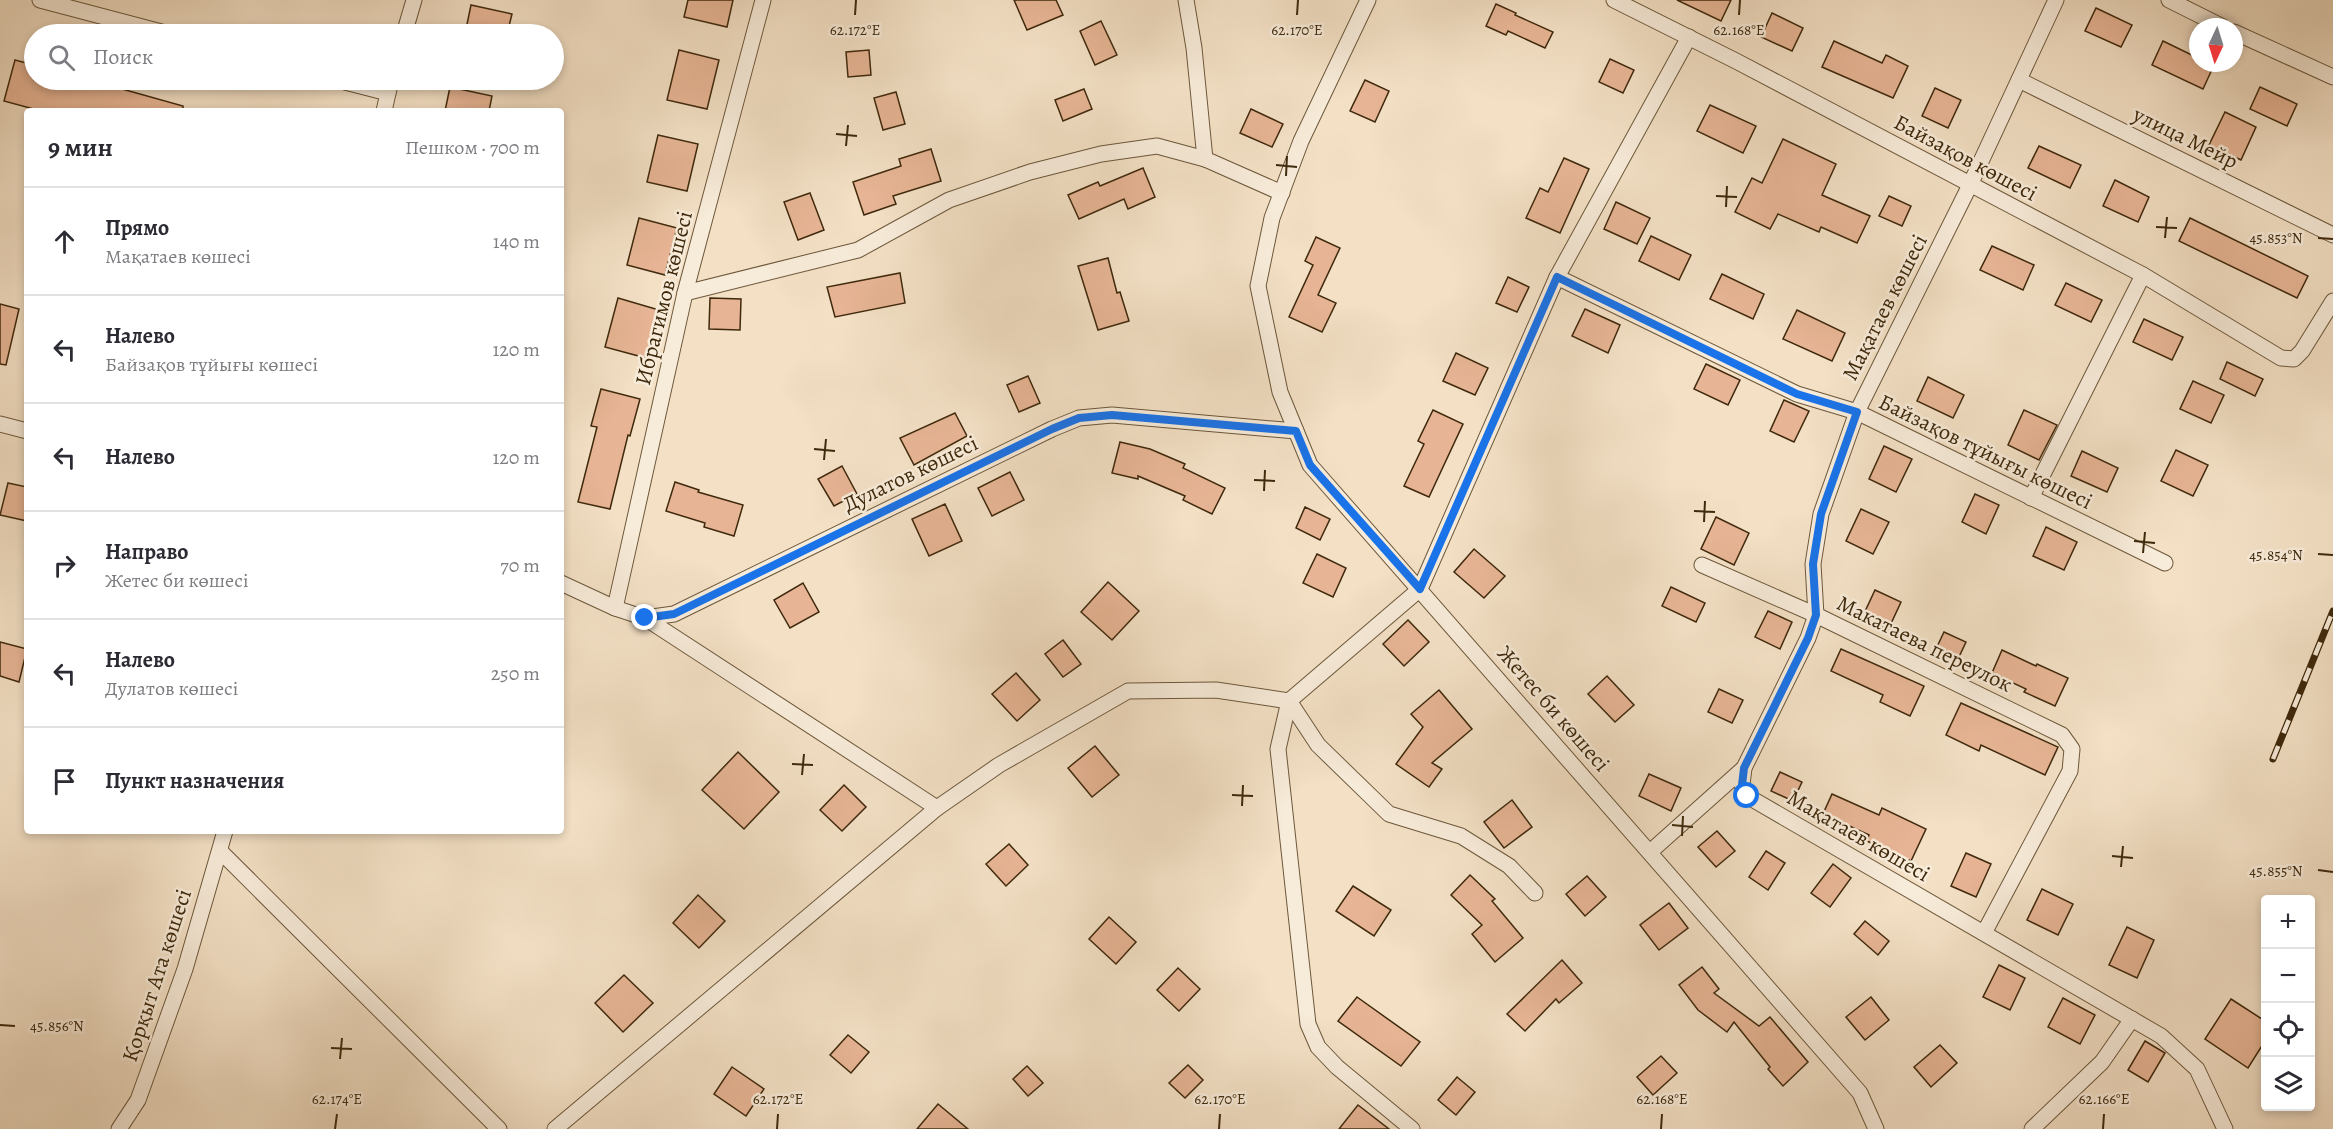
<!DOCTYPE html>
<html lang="ru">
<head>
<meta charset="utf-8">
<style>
  :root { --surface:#fff; --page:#f2f2f3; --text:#2b2b33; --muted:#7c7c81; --line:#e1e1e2 }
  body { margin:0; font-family:Alegreya,serif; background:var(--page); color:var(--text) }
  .controls { position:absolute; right:18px; bottom:18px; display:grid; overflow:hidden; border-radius:6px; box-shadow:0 3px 9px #0003 }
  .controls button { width:54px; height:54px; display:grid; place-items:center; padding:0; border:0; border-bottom:2px solid var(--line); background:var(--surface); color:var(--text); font:30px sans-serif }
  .compass { position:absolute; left:2189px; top:18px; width:54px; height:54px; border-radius:50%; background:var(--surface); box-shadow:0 3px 9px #0003; rotate:184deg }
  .stop { position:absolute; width:18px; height:18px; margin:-14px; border:4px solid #1a73e8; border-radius:50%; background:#fff }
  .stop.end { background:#1a73e8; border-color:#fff; box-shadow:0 2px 6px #0008 }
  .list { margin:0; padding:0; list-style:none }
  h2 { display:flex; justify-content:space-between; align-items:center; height:78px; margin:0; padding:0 24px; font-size:26px }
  h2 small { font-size:20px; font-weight:400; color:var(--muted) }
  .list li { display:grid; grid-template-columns:39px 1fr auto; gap:18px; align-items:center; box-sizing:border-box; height:108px; padding:0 24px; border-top:2px solid var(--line) }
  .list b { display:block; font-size:22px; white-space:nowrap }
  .list p { margin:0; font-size:20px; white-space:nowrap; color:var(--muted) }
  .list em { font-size:20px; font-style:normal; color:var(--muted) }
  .icon { flex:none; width:33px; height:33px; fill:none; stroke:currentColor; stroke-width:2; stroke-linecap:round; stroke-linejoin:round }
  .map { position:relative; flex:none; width:2333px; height:1129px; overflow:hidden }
  .search { position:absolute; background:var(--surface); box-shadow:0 3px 9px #0003; left:24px; top:24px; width:540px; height:66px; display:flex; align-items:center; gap:15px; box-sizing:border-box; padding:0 21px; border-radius:33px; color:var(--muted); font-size:22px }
  .panel { position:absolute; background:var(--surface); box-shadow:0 3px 9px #0003; left:24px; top:108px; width:540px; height:726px; border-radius:6px }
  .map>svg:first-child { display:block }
</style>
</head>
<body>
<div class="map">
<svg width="2333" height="1129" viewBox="0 0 2333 1129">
  <rect width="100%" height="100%" fill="#f3e0c5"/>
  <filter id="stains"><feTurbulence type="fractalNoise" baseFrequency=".00333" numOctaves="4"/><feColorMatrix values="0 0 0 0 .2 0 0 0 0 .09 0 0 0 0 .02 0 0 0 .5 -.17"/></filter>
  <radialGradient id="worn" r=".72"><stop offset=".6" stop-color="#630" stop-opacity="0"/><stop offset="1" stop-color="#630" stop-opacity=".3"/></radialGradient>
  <g fill="#e7b595" stroke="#3f290c" stroke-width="1.5">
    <path d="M688 0H733L727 27 684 17Z"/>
    <path d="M1014 0H1056L1063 15 1027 30Z"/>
    <path d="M1677 0H1731L1721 21Z"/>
    <path d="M1496 4 1516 13 1515 15 1553 32 1545 48 1508 31 1506 35 1486 26Z"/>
    <path d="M471 5 512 14 507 34H465Z"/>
    <path d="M2096 8 2132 25 2121 47 2085 31Z"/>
    <path d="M1772 13 1803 28 1792 51 1761 37Z"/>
    <path d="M1101 21 1117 55 1095 65 1080 31Z"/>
    <path d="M1834 41 1882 63 1886 55 1908 66 1893 98 1822 67Z"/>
    <path d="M2163 41 2198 58V63L2214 65 2203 89 2152 65Z"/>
    <path d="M679 50 719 60 707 109 667 100Z"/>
    <path d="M869 50 871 75 848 77 846 52Z"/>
    <path d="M1610 59 1634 70 1623 93 1599 82Z"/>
    <path d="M15 60 34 65V80H90L183 106V111H41L4 101Z"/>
    <path d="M1365 80 1389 91 1375 122 1350 111Z"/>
    <path d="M450 87 492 96 489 111H445Z"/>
    <path d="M2260 87 2297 104 2287 126 2250 109Z"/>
    <path d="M1935 88 1961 100 1948 128 1922 116Z"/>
    <path d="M1084 89 1092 109 1063 121 1055 100Z"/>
    <path d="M896 92 905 124 883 130 874 98Z"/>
    <path d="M1710 105 1756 126 1743 153 1697 131Z"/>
    <path d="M1251 109 1283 124 1272 147 1240 133Z"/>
    <path d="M2225 112 2256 127 2241 160 2209 145Z"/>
    <path d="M658 135 698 144 687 191 647 182Z"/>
    <path d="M1783 139 1836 164 1822 195 1870 216 1857 243 1821 227 1819 232 1778 214 1770 229 1735 212 1752 178 1762 183Z"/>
    <path d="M2039 146 2081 165 2070 188 2028 168Z"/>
    <path d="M931 149 941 181 893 196 896 204 864 215 853 182 901 166 899 159Z"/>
    <path d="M1564 158 1589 169 1560 233 1526 218 1540 188 1548 192Z"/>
    <path d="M1143 168 1155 197 1128 209 1124 199 1079 219 1068 195 1098 182 1100 186Z"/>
    <path d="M2115 180 2149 197 2138 222 2103 206Z"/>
    <path d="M810 193 824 230 798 240 784 202Z"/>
    <path d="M1889 196 1911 206 1902 226 1879 216Z"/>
    <path d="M1616 202 1650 218 1637 244 1604 229Z"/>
    <path d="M639 218 677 228 665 275 627 265Z"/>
    <path d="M2190 218 2308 276 2297 298 2179 241Z"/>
    <path d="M1651 236 1691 255 1679 280 1639 261Z"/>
    <path d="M1316 237 1340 248 1318 295 1336 303 1322 332 1289 317 1313 265 1305 261Z"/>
    <path d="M1992 246 2034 265 2023 290 1980 270Z"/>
    <path d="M1108 258 1117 293 1120 292 1129 321 1098 330 1078 266Z"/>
    <path d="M900 273 905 303 835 317 827 287Z"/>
    <path d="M1722 274 1764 294 1753 319 1710 299Z"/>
    <path d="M1508 277 1529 287 1517 312 1496 303Z"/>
    <path d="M2066 283 2102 300 2091 322 2055 305Z"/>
    <path d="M618 298 659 310 646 358 605 347Z"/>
    <path d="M710 298 741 299 740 330 709 329Z"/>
    <path d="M0 304 19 309 6 365 0 364Z"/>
    <path d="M1585 309 1620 325 1608 353 1572 336Z"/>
    <path d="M1797 310 1845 333 1832 361 1783 339Z"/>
    <path d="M2144 319 2183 337 2172 360 2133 342Z"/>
    <path d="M1456 353 1488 368 1475 395 1443 381Z"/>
    <path d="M2227 362 2263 379 2255 396 2220 379Z"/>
    <path d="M1706 364 1740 380 1728 405 1694 389Z"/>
    <path d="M1028 376 1040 403 1019 412 1007 385Z"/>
    <path d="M1928 377 1964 395 1953 418 1917 401Z"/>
    <path d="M2193 381 2224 395 2211 423 2180 409Z"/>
    <path d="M601 389 640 399 630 436 628 435 610 509 578 502 597 427 591 426Z"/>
    <path d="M1784 400 1809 411 1794 442 1770 431Z"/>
    <path d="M1433 410 1463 424 1429 497 1404 486 1424 444 1418 441Z"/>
    <path d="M2024 410 2057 425 2039 460 2008 445Z"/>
    <path d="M955 413 967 436 914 465 900 438Z"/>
    <path d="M1120 442 1150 449 1185 464 1183 468 1225 488 1212 514 1183 500 1185 496 1138 476V479L1112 473Z"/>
    <path d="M1884 446 1912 459 1896 492 1869 479Z"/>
    <path d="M2176 450 2208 465 2193 496 2161 481Z"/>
    <path d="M2082 451 2118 468 2107 492 2071 476Z"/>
    <path d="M842 466 857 494 834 506 818 479Z"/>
    <path d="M1010 472 1024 500 992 516 978 488Z"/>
    <path d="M675 482 699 490 698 492 743 505 734 536 704 527 705 523 666 511Z"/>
    <path d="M8 483 27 487V521L0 515Z"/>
    <path d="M1975 494 1999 505 1986 534 1962 522Z"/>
    <path d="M945 504 962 541 929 556 912 519Z"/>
    <path d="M1305 507 1330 519 1320 540 1296 528Z"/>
    <path d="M1861 509 1889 522 1873 554 1846 541Z"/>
    <path d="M1716 517 1749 533 1734 565 1701 549Z"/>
    <path d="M2046 527 2077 542 2064 570 2033 556Z"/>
    <path d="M1474 549 1505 576 1484 598 1454 572Z"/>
    <path d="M1317 554 1346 568 1333 597 1303 583Z"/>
    <path d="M1108 582 1139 611 1112 640 1081 612Z"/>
    <path d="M803 583 819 612 790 628 774 600Z"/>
    <path d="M1671 587 1705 603 1696 622 1662 606Z"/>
    <path d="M1875 590 1901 602 1888 630 1862 618Z"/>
    <path d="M1768 611 1792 622 1780 649 1755 637Z"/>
    <path d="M1408 620 1429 642 1404 666 1383 644Z"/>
    <path d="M1944 632 1966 642 1958 659 1936 649Z"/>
    <path d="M1063 640 1081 664 1063 677 1045 654Z"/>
    <path d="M0 642 27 649 19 682 0 676Z"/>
    <path d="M1841 649 1924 686 1910 716 1880 702 1883 695 1831 671Z"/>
    <path d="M2002 650 2036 666 2037 664 2068 678 2055 706 2024 692 2026 689 1992 673Z"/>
    <path d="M1016 673 1040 700 1017 721 992 694Z"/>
    <path d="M1607 676 1634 705 1615 722 1588 694Z"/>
    <path d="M1719 689 1743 700 1732 723 1708 712Z"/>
    <path d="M1439 690 1472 729 1432 763 1442 769 1429 787 1396 764 1423 727 1411 714Z"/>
    <path d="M1961 703 2058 747 2045 775 1981 745 1979 751 1946 735Z"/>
    <path d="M1095 746 1119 775 1092 797 1068 768Z"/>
    <path d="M738 752 779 792 744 829 702 790Z"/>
    <path d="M1780 772 1802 782 1793 801 1771 791Z"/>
    <path d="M1649 774 1681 788 1671 811 1639 796Z"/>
    <path d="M844 785 866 807 842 831 820 810Z"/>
    <path d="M1832 794 1879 815 1882 808 1926 829 1911 861 1867 841 1869 835 1823 814Z"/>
    <path d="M1512 800 1532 827 1504 848 1484 822Z"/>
    <path d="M1717 831 1735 851 1716 867 1698 847Z"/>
    <path d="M1009 844 1028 865 1006 886 986 864Z"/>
    <path d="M1766 851 1785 863 1768 890 1749 877Z"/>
    <path d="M1966 853 1991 864 1976 897 1951 886Z"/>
    <path d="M1833 864 1851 878 1830 907 1811 893Z"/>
    <path d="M1470 875 1495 899 1492 901 1523 938 1495 962 1472 934 1482 925 1451 895Z"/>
    <path d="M1587 876 1606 897 1585 916 1566 894Z"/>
    <path d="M1353 886 1391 910 1374 936 1336 911Z"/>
    <path d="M2042 889 2073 904 2058 935 2027 920Z"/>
    <path d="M698 895 725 921 699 948 673 923Z"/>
    <path d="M1669 903 1688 928 1659 950 1640 925Z"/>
    <path d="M1109 917 1136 942 1116 964 1089 939Z"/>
    <path d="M1865 921 1889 941 1878 955 1854 934Z"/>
    <path d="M2127 927 2154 940 2137 978 2109 965Z"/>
    <path d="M1562 960 1582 983 1559 1003 1556 999 1525 1031 1507 1014Z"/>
    <path d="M1999 965 2025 978 2010 1010 1983 997Z"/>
    <path d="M1702 967 1719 989 1714 993 1759 1026 1770 1017 1808 1062 1783 1086 1768 1069 1770 1067 1734 1022 1727 1032 1698 1010 1679 985Z"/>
    <path d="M1178 968 1200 989 1179 1011 1157 990Z"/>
    <path d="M624 975 653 1003 623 1032 595 1003Z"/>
    <path d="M1357 997 1420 1042 1401 1066 1338 1021Z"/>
    <path d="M1871 997 1889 1020 1865 1040 1846 1017Z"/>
    <path d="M2063 998 2095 1015 2080 1044 2048 1027Z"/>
    <path d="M2231 999 2265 1021V1041L2248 1068 2205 1039Z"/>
    <path d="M848 1035 869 1052 851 1073 830 1055Z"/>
    <path d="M2145 1041 2165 1053 2148 1082 2128 1070Z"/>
    <path d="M1940 1045 1957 1063 1931 1087 1914 1067Z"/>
    <path d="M1661 1056 1677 1073 1653 1095 1637 1077Z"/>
    <path d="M1188 1065 1203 1080 1185 1098 1169 1083Z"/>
    <path d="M1027 1066 1043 1083 1028 1096 1013 1079Z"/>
    <path d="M732 1067 764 1089 746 1116 714 1094Z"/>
    <path d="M1457 1077 1475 1092 1456 1115 1438 1100Z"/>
    <path d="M938 1104 968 1129H917Z"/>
    <path d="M1358 1105 1389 1129H1339Z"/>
  </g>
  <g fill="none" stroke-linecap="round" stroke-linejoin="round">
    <g stroke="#6c573a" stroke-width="17">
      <g id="minor">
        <path d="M40 0 169 34"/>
        <path d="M1186 0 1194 48 1205 159 1282 193"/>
        <path d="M1368 0 1301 141 1272 218 1258 286 1280 392 1310 465 1860 1093 1876 1129"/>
        <path d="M1614 0 1736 61 2143 275 2281 358 2294 359 2302 351 2333 301"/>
        <path d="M2056 0 1970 185 1857 412 1821 514 1813 564 1816 615 1808 638 1744 768 1742 785 1747 796 2161 1036 2197 1069 2225 1129"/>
        <path d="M2169 0 2223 27"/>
        <path d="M2234 32 2333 77"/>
        <path d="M404 34 414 0"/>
        <path d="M337 80 388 93"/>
        <path d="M2019 80 2333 235"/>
        <path d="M384 111 391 80"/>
        <path d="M1557 277 1797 394 1857 412 2165 563"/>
        <path d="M685 293 858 250 949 200 1030 172 1101 154 1157 146 1205 159"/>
        <path d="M0 424 27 431"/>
        <path d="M2031 498 2143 275"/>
        <path d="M1702 565 1816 615 2062 735 2072 749 2070 771 1984 933"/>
        <path d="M561 583 615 608 645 618 674 614 1052 429 1079 418 1112 415 1296 431"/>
        <path d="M615 608 685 293 763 0"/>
        <path d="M645 618 937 808 999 765 1128 691 1216 690 1289 701"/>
        <path d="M1289 701 1420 589 1557 277 1689 37"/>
        <path d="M1289 701 1278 749 1308 1024 1318 1047 1337 1067 1412 1129"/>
        <path d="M1289 701 1318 745 1389 814 1461 836 1509 866 1535 893"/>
        <path d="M220 851 499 1129"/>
        <path d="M1650 852 1744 768"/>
        <path d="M119 1129 138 1100 185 969 225 831"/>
        <path d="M555 1129 937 808"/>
        <path d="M2032 1129 2102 1062 2132 1019"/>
      </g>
    </g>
    <use href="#minor" stroke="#f7ebd9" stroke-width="15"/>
    <g stroke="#3f290c" stroke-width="7">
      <path id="rail" d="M2273 759 2333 611"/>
    </g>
    <use href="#rail" stroke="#f7ebd9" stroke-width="4.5" stroke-dasharray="14" stroke-linecap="butt"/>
  </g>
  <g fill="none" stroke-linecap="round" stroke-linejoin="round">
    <path stroke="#1a73e8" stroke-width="8" d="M645 618 674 614 1052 429 1079 418 1112 415 1296 431 1310 465 1420 589 1557 277 1797 394 1857 412 1821 514 1813 564 1816 615 1808 638 1744 768 1742 785 1747 796"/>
  </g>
  <path fill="none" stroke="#3f290c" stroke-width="2" d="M855 15 856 0M1297 15 1298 0M1739 15 1740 0M836 134 857 136M846 146 848 125M1276 165 1297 167M1286 176 1287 156M1716 196 1737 197M1726 207 1727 186M2156 227 2177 228M2165 238 2167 217M2318 238 2333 239M814 449 835 451M824 460 826 439M1254 480 1275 481M1264 491 1265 470M1694 511 1715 512M1704 522 1705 501M2134 541 2155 543M2143 553 2145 532M2318 554 2333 555M792 764 813 765M802 775 804 754M1232 795 1253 796M1242 806 1243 785M1672 825 1693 827M1682 836 1683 816M2112 856 2133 858M2121 867 2123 846M2318 870 2333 872M0 1025 15 1026M331 1048 352 1049M340 1059 342 1038M335 1129 337 1114M777 1129 778 1114M1219 1129 1220 1114M1661 1129 1662 1114M2103 1129 2104 1114"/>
  <g text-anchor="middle" stroke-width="5" stroke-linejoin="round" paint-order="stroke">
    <g font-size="22" fill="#3f290c" stroke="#f7ebd9">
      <text transform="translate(2186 137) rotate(26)" y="8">улица Мейр</text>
      <text transform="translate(1966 157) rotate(28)" y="8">Байзақов көшесі</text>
      <text transform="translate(663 298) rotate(-76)" y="8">Ибрагимов көшесі</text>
      <text transform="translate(1884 307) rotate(-63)" y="8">Мақатаев көшесі</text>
      <text transform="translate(1986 451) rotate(26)" y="8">Байзақов тұйығы көшесі</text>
      <text transform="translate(910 473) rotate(-26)" y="8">Дулатов көшесі</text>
      <text transform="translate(1925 643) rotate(26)" y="8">Макатаева переулок</text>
      <text transform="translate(1554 708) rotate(49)" y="8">Жетес би көшесі</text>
      <text transform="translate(1859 835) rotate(30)" y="8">Мақатаев көшесі</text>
      <text transform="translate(156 975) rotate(-72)" y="8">Қорқыт Ата көшесі</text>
    </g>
  </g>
  <g font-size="15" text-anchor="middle" fill="#3f290c" stroke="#f7ebd9" stroke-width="5" stroke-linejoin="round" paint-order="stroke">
    <text x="855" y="35">62.172°E</text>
    <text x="1297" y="35">62.170°E</text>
    <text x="1739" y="35">62.168°E</text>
    <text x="2276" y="243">45.853°N</text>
    <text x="2276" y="560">45.854°N</text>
    <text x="2276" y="876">45.855°N</text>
    <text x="57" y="1031">45.856°N</text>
    <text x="337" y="1104">62.174°E</text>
    <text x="778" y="1104">62.172°E</text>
    <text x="1220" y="1104">62.170°E</text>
    <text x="1662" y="1104">62.168°E</text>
    <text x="2104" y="1104">62.166°E</text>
  </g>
  <rect width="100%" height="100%" filter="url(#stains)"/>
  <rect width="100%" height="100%" fill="url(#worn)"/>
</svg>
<div class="controls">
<button>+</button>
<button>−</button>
<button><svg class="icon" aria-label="locate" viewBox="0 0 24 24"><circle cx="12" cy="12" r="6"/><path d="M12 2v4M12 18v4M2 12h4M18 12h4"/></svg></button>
<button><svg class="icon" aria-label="layers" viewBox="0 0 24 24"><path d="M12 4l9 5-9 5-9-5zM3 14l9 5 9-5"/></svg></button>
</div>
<svg class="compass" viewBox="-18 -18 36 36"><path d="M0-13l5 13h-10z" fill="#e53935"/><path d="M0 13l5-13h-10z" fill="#7c7c81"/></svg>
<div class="stop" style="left:1747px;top:796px"></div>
<div class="stop end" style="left:645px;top:618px"></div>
<div class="search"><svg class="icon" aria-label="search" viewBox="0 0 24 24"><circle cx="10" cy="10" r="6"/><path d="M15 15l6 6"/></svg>Поиск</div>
<section class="panel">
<h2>9 мин<small>Пешком · 700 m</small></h2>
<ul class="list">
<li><svg class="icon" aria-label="ahead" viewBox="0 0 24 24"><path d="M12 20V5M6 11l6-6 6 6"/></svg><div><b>Прямо</b><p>Мақатаев көшесі</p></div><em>140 m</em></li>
<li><svg class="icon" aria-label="left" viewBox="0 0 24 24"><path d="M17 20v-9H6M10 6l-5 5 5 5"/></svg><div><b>Налево</b><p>Байзақов тұйығы көшесі</p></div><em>120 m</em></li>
<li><svg class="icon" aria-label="left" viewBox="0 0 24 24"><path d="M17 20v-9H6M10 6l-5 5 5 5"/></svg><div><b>Налево</b></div><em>120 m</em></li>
<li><svg class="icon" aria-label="right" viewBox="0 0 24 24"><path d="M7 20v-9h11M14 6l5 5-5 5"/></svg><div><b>Направо</b><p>Жетес би көшесі</p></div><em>70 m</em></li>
<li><svg class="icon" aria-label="left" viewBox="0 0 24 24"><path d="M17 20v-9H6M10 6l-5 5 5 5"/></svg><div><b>Налево</b><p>Дулатов көшесі</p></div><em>250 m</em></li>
<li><svg class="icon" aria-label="arrive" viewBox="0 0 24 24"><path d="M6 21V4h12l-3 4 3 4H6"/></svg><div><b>Пункт назначения</b></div></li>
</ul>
</section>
</div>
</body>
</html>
